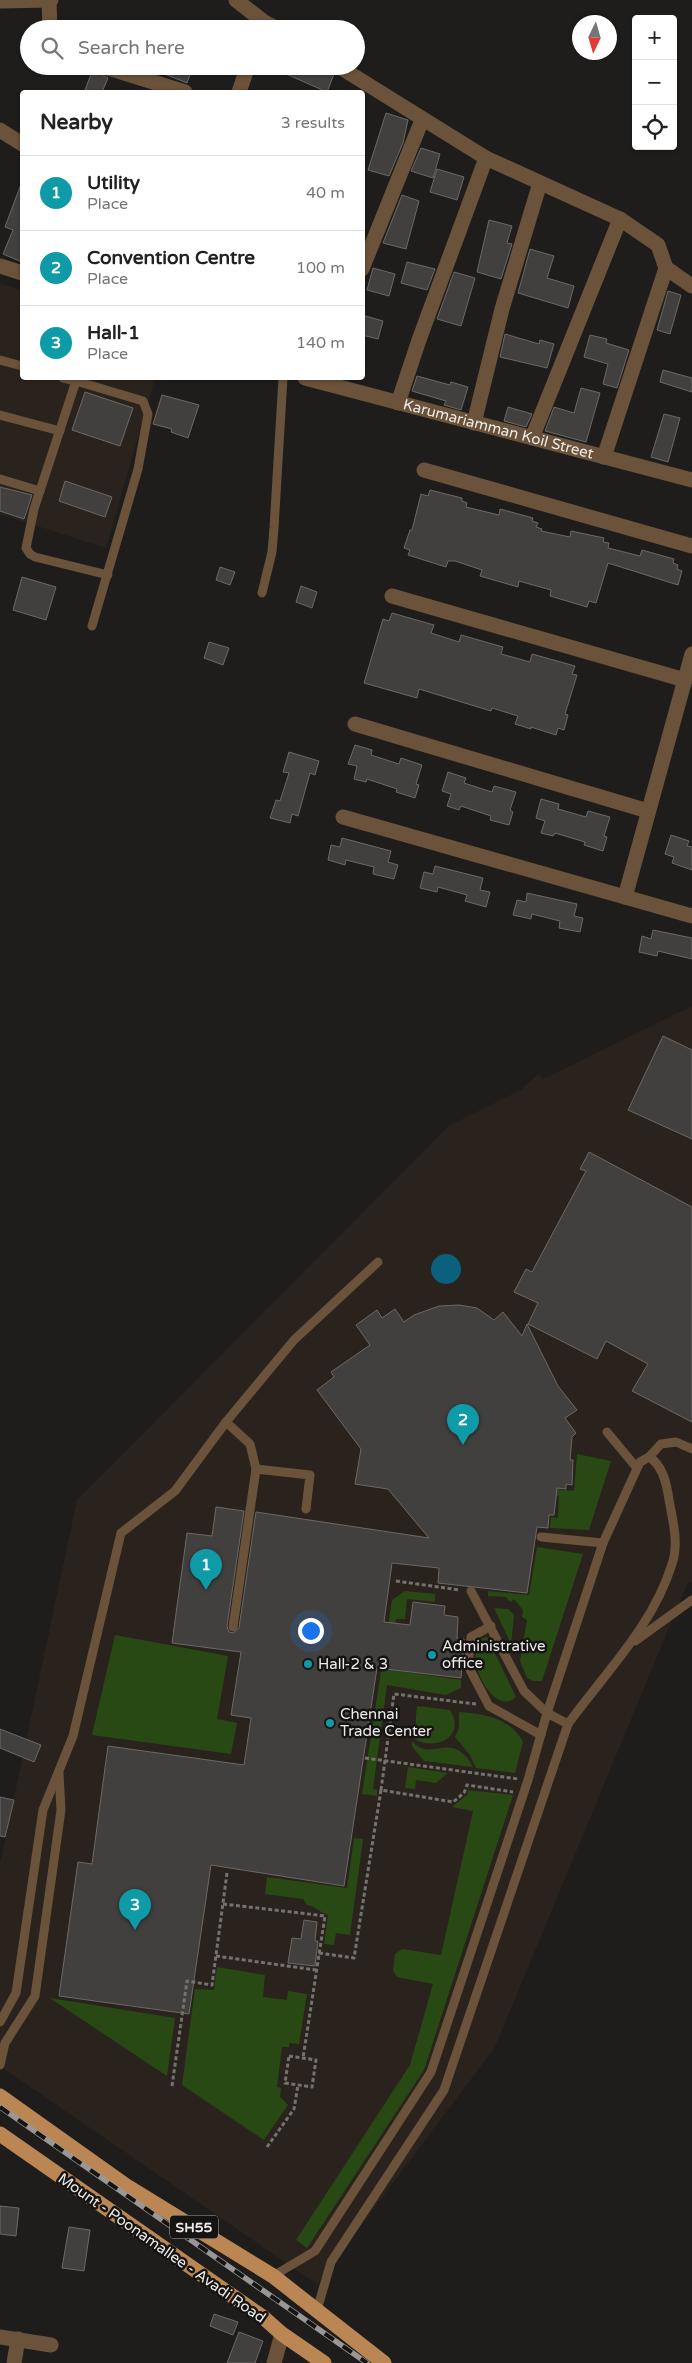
<!DOCTYPE html>
<html lang="en">
<head>
<meta charset="utf-8">
<style>
  :root { --surface:#fff; --page:#f2f2f2; --text:#222; --muted:#767676; --line:#e0e0e0; --accent:#2563eb }
  body { margin:0; font-family:"Varela Round",sans-serif; background:var(--page); color:var(--text) }
  .controls { position:absolute; right:15px; top:15px; display:grid; overflow:hidden; border-radius:5px; box-shadow:0 1px 4px #0004 }
  .controls button { width:45px; height:45px; display:grid; place-items:center; padding:0; border:0; border-bottom:1px solid var(--line); background:var(--surface); color:var(--text); font:25px sans-serif }
  .compass { position:absolute; left:572px; top:15px; width:45px; height:45px; border-radius:50%; background:var(--surface); box-shadow:0 1px 4px #0004; rotate:185deg }
  .you { position:absolute; left:310px; top:1630px; width:18px; height:18px; margin:-12px; border:4px solid #fff; border-radius:50%; background:#1a73e8; box-shadow:0 0 0 8px #1a73e833 }
  .badge { display:grid; place-items:center; width:32px; height:32px; border-radius:50%; background:var(--accent); color:#fff; font-size:16px; font-weight:700 }
  .pin { position:absolute; translate:-50% -41px; filter:drop-shadow(0 1px 2px #0008) }
  .pin::after { content:''; position:absolute; top:26px; width:18px; height:15px; background:inherit; clip-path:polygon(0 0,100% 0,50% 100%) }
  .list { margin:0; padding:0; list-style:none }
  h2 { display:flex; justify-content:space-between; align-items:center; height:65px; margin:0; padding:0 20px; font-size:21px }
  h2 small { font-size:16px; font-weight:400; color:var(--muted) }
  .list li { display:grid; grid-template-columns:32px 1fr auto; gap:15px; align-items:center; box-sizing:border-box; height:75px; padding:0 20px; border-top:1px solid var(--line) }
  .list b { display:block; font-size:19px; white-space:nowrap }
  .list p { margin:0; font-size:16px; white-space:nowrap; color:var(--muted) }
  .list em { font-size:16px; font-style:normal; color:var(--muted) }
  .icon { flex:none; width:28px; height:28px; fill:none; stroke:currentColor; stroke-width:2; stroke-linecap:round; stroke-linejoin:round }
  .map { position:relative; flex:none; width:692px; height:2363px; overflow:hidden }
  .search { position:absolute; background:var(--surface); box-shadow:0 1px 4px #0004; left:20px; top:20px; width:345px; height:55px; display:flex; align-items:center; gap:12px; box-sizing:border-box; padding:0 18px; border-radius:28px; color:var(--muted); font-size:19px }
  .panel { position:absolute; background:var(--surface); box-shadow:0 1px 4px #0004; left:20px; top:90px; width:345px; height:290px; border-radius:5px }
  .map>svg:first-child { display:block }
</style>
</head>
<body>
<div class="map">
<svg width="692" height="2363" viewBox="0 0 692 2363">
  <rect width="100%" height="100%" fill="#1f1d1b"/>
  <g fill="#2a231d">
    <path d="M0 283 22 291V378H155L106 548 0 514Z"/>
    <path d="M692 1006V1582H688L495 2047 317 2284 0 2066V1864L77 1500 449 1126 521 1090 538 1074 543 1079Z"/>
  </g>
  <g fill="#284913">
    <path d="M577 1454 611 1461 589 1530 550 1528 551 1517 558 1518 559 1496H554V1489L574 1491Z"/>
    <path d="M537 1547 583 1554 542 1681H533L527 1678 520 1661 527 1620 522 1617 523 1610 514 1599 510 1602 506 1597 488 1596V1591L529 1595Z"/>
    <path d="M405 1591 435 1594V1602L407 1599 405 1619H396L390 1670 461 1680V1688L446 1695 387 1685 373 1789 377 1790V1796L362 1794 392 1600Z"/>
    <path d="M494 1608 508 1609 514 1615 511 1644Z"/>
    <path d="M115 1635 228 1656 217 1719 237 1723 231 1754 92 1735Z"/>
    <path d="M487 1637 516 1697C494 1718 463 1659 481 1639Z"/>
    <path d="M417 1706 450 1710C466 1735 438 1752 414 1739Z"/>
    <path d="M459 1712C483 1714 510 1717 523 1742L515 1773 476 1768 470 1755 455 1737 459 1728Z"/>
    <path d="M412 1741C430 1764 452 1728 473 1767L424 1761 412 1746Z"/>
    <path d="M408 1767 448 1773 436 1783 416 1780 415 1789 405 1788Z"/>
    <path d="M468 1790 513 1795 424 2070 307 2248 296 2240 410 2065 433 1984 397 1977 393 1970 395 1954 402 1949 441 1955 473 1811 452 1807 468 1794Z"/>
    <path d="M354 1838 363 1839 350 1935 336 1933 334 1945 324 1944 328 1915C320 1913 316 1906 307 1905L303 1899 265 1894 267 1877 347 1888Z"/>
    <path d="M217 1967 265 1975 263 1997 287 2000 288 1991 307 1994 299 2044 289 2043V2047H282L277 2087 281 2088 280 2097 288 2105 264 2140 182 2085 195 1989 214 1990Z"/>
    <path d="M50 1998 175 2018 167 2076Z"/>
  </g>
  <circle fill="#0a607d" cx="446" cy="1269" r="15"/>
  <g fill="#42403e" stroke="#6b6966">
    <path d="M145 66H193L187 83Z"/>
    <path d="M268 66H314L334 74 327 92Z"/>
    <path d="M93 69 108 78 102 92 85 90Z"/>
    <path d="M386 113 408 120 403 143 389 176 368 170Z"/>
    <path d="M421 148 440 154 433 178 411 171Z"/>
    <path d="M437 169 464 177 457 200 430 192Z"/>
    <path d="M21 184H22V262L3 254 13 230 5 227Z"/>
    <path d="M402 195 419 201 406 249 383 243Z"/>
    <path d="M489 220 512 226 507 243 512 244 501 279 477 272Z"/>
    <path d="M530 249 554 256 547 278 574 286 568 308 518 293Z"/>
    <path d="M407 262 435 269 427 290 401 283Z"/>
    <path d="M373 268 395 274 389 296 367 290Z"/>
    <path d="M454 272 475 278 461 326 437 319Z"/>
    <path d="M668 291 681 295 670 334 657 330Z"/>
    <path d="M362 315 383 321 378 339 362 335Z"/>
    <path d="M505 334 539 344 540 340 554 344 547 368 500 357Z"/>
    <path d="M590 335 607 339 606 343 629 350 617 388 603 384 608 364 584 357Z"/>
    <path d="M663 370 692 378V392L660 382Z"/>
    <path d="M417 376 450 385 451 382 468 387 461 410 444 405 446 401 412 391Z"/>
    <path d="M581 388 600 393 586 442 545 431 554 407 574 413Z"/>
    <path d="M85 392 133 408 120 446 72 430Z"/>
    <path d="M162 395 199 405 188 438 171 432 172 429 153 424Z"/>
    <path d="M508 407 532 414 526 427 504 421Z"/>
    <path d="M664 414 680 418 668 462 651 457Z"/>
    <path d="M65 481 112 497 105 517 59 501Z"/>
    <path d="M0 487 32 495 24 519 0 511Z"/>
    <path d="M430 490 462 498V501L467 503 466 507 499 515 500 509 533 518 532 521 538 523 536 527 542 529 541 531 570 537 571 531 604 538 603 542 609 543 608 548 640 556 642 550 674 559 673 563 678 565 677 569 682 571 678 585 608 563 596 603 589 601 587 607 550 596 551 590 526 583 519 581 518 587 480 576 482 570 455 561H448L446 567 408 555 410 550 404 548 410 530H412L421 494 428 496Z"/>
    <path d="M220 567 235 572 230 585 216 580Z"/>
    <path d="M22 577 56 587 46 620 13 610Z"/>
    <path d="M301 586 317 592 312 608 296 602Z"/>
    <path d="M392 613 434 625 431 633 459 642 461 635 503 647 501 654 530 662 532 654 575 666 572 674 577 675 565 714 568 715 564 730 558 728 556 735 531 727V729L515 724 518 716 492 708 491 711 419 689 417 698 364 683 383 619 389 621Z"/>
    <path d="M209 642 229 648 223 665 204 658Z"/>
    <path d="M355 745 372 750 371 755 399 764 401 758 422 765 416 784 419 785 415 798 396 792 397 789 367 779 366 782 354 779 357 766 348 764Z"/>
    <path d="M289 752 319 761 315 775 310 773 298 816 292 814 290 823 270 818 276 800 280 801 289 773 283 772Z"/>
    <path d="M448 772 466 778 464 783 492 792 494 786 516 792 510 810 513 812 509 825 490 820 491 816 461 806 459 810 447 806 451 794 442 791Z"/>
    <path d="M541 799 559 804 558 809 586 817 588 811 610 817 604 836 607 837 603 851 584 845 585 842 555 833 553 836 541 833 545 821 536 818Z"/>
    <path d="M671 835 689 841 687 846 692 847V870L672 863 674 857 665 854Z"/>
    <path d="M342 838 391 851 388 862 398 865 394 879 373 874 374 867 346 860 345 865 328 860 331 845 340 847Z"/>
    <path d="M435 866 483 878 480 890 490 892 486 907 465 901 467 895 438 887 437 892 420 888 424 872 433 874Z"/>
    <path d="M527 893 577 904 574 916 583 918 580 932 559 928 560 921 532 914 531 919 513 915 517 900 526 902Z"/>
    <path d="M653 930 692 938V959L658 951 657 956 639 952 642 936 651 939Z"/>
    <path d="M663 1036 692 1050V1139L628 1110Z"/>
    <path d="M589 1152 692 1207V1422L632 1391 648 1364 606 1341 597 1359 528 1324 538 1303 514 1292 526 1269 532 1272 586 1171 580 1169Z"/>
    <path d="M459 1305 477 1308 494 1320 503 1312 522 1336 527 1324 558 1386 577 1410 565 1418 576 1433 572 1437 570 1460H573L572 1485 566 1484V1489L557 1488 554 1515H549L548 1528 537 1527 527 1593 438 1583 439 1568 392 1563 384 1622 410 1625 413 1602 445 1606 444 1615 458 1617 457 1638 464 1639 461 1678 377 1668 344 1886 211 1865 189 2014 59 1996 78 1862 92 1864 108 1746 244 1765 251 1718 231 1715 241 1652 172 1643 187 1533 212 1536 216 1507 244 1511 227 1626 229 1632 233 1633 239 1628 256 1512 429 1538 388 1489 355 1484 361 1449 317 1390 334 1377 331 1372 370 1345 356 1325 377 1310 382 1318 395 1309 404 1322 414 1315 439 1306Z"/>
    <path d="M0 1729 41 1745 34 1762 0 1748Z"/>
    <path d="M0 1797 14 1800 5 1837 0 1836Z"/>
    <path d="M304 1920 317 1922 315 1941H318L315 1966 288 1963 292 1938 301 1939Z"/>
    <path d="M0 2206 19 2208 16 2236 0 2234Z"/>
    <path d="M69 2227 90 2230 84 2271 62 2268Z"/>
    <path d="M214 2314 238 2322 233 2335 210 2326Z"/>
    <path d="M239 2332 263 2341 255 2363H227Z"/>
  </g>
  <g fill="none" stroke-linecap="round" stroke-linejoin="round">
    <g stroke="#747270" stroke-width="3" stroke-dasharray="4 2.5" stroke-linecap="butt">
      <path d="M396 1581 460 1590"/>
      <path d="M476 1704 394 1694 381 1790 453 1802 464 1793 467 1785 513 1792"/>
      <path d="M365 1758 518 1779"/>
      <path d="M223 1904 325 1916 303 2058"/>
      <path d="M319 1953 354 1958 381 1790"/>
      <path d="M216 1956 316 1970"/>
      <path d="M289 2056 316 2060 312 2087 285 2083Z"/>
      <path d="M172 2086 187 1981 212 1985 227 1873"/>
      <path d="M267 2147 294 2109 298 2085"/>
    </g>
    <g stroke="#6b523a" stroke-width="9">
      <path d="M0 360 22 366"/>
      <path d="M63 378 76 381 34 509 26 548 30 554 35 557 108 575"/>
      <path d="M76 381 143 401 148 414 138 469 92 626"/>
      <path d="M0 415 60 431"/>
      <path d="M0 479 40 491"/>
      <path d="M262 593 272 552 274 528 283 378"/>
      <path d="M226 1422 250 1444 256 1469 310 1475 306 1509"/>
      <path d="M607 1432 636 1467"/>
      <path d="M541 1537 603 1543"/>
      <path d="M471 1591 524 1691 547 1713 568 1724"/>
      <path d="M491 1626 471 1637 468 1666 489 1706 541 1735"/>
      <path d="M233 1627 256 1469"/>
      <path d="M635 1641 692 1600"/>
      <path d="M0 2022 16 1993 43 1810 73 1736 121 1533 175 1491 226 1422 294 1340 378 1262"/>
      <path d="M0 2065 5 2043 35 1996 61 1810 59 1773"/>
      <path d="M273 2276 315 2251 431 2072 528 1780 547 1713 603 1543 640 1462 649 1457 661 1444 676 1442 692 1449"/>
      <path d="M317 2310 331 2262 444 2090 568 1724C605 1673 653 1626 672 1564 679 1544 673 1521 669 1500 667 1485 663 1465 649 1457"/>
    </g>
    <g stroke="#6b523a" stroke-width="15">
      <path d="M236 0 264 22 278 29"/>
      <path d="M0 1 51 0"/>
      <path d="M49 1 50 29"/>
      <path d="M102 66 185 92"/>
      <path d="M338 66 486 158 620 219 658 245 666 268 692 286"/>
      <path d="M239 92 248 66"/>
      <path d="M0 130 22 144"/>
      <path d="M0 266 22 273"/>
      <path d="M362 269 422 120"/>
      <path id="s1" d="M305 378 692 480"/>
      <path d="M398 403 419 340 486 158"/>
      <path d="M474 423 502 309 540 183"/>
      <path d="M532 438 620 219"/>
      <path d="M604 457 666 268"/>
      <path d="M424 470 692 546"/>
      <path d="M392 596 685 680"/>
      <path d="M355 724 648 811"/>
      <path d="M343 817 692 916"/>
      <path d="M625 897 692 654"/>
      <path d="M0 2337 51 2345"/>
      <path d="M14 2363 18 2339"/>
      <path d="M274 2363 282 2334"/>
    </g>
    <g stroke="#ba8754" stroke-width="15">
      <path d="M0 2096 128 2187 273 2276 384 2363"/>
      <path d="M0 2134 264 2318 282 2334 324 2363"/>
    </g>
    <g stroke="#999795" stroke-width="5.5">
      <path id="rail" d="M0 2107 367 2363"/>
    </g>
    <use href="#rail" stroke="#161412" stroke-width="4" stroke-dasharray="11" stroke-linecap="butt"/>
  </g>
  <g fill="#0f9aa8" stroke="#161412" stroke-width="2">
    <circle cx="432" cy="1655" r="5"/>
    <circle cx="308" cy="1664" r="5"/>
    <circle cx="330" cy="1723" r="5"/>
  </g>
  <g text-anchor="middle" stroke-width="5" stroke-linejoin="round" paint-order="stroke">
    <rect fill="#161412" stroke="#acaaa8" stroke-width="1" x="170" y="2215.5" width="48" height="23" rx="4"/>
    <g font-size="14" font-weight="bold" fill="#ecebe9">
      <text x="194" y="2232">SH55</text>
    </g>
    <g font-size="15" fill="#ecebe9" stroke="#161412">
      <text dy="5" stroke="none"><textPath href="#s1" startOffset="200">Karumariamman Koil Street</textPath></text>
      <text transform="translate(162 2248) rotate(35)" y="5">Mount - Poonamallee - Avadi Road</text>
    </g>
    <g font-size="15" fill="#ecebe9" stroke="#161412" text-anchor="start">
      <text x="442" y="1651">Administrative<tspan x="442" dy="17">office</tspan></text>
      <text x="318" y="1669">Hall-2 &amp; 3</text>
      <text x="340" y="1719">Chennai<tspan x="340" dy="17">Trade Center</tspan></text>
    </g>
  </g>
</svg>
<div class="controls">
<button>+</button>
<button>−</button>
<button><svg class="icon" aria-label="locate" viewBox="0 0 24 24"><circle cx="12" cy="12" r="6"/><path d="M12 2v4M12 18v4M2 12h4M18 12h4"/></svg></button>
</div>
<svg class="compass" viewBox="-18 -18 36 36"><path d="M0-13l5 13h-10z" fill="#e53935"/><path d="M0 13l5-13h-10z" fill="#767676"/></svg>
<div class="you"></div>
<div class="pin badge" style="left:206px;top:1590px;background:#0f9aa8">1</div>
<div class="pin badge" style="left:463px;top:1445px;background:#0f9aa8">2</div>
<div class="pin badge" style="left:135px;top:1930px;background:#0f9aa8">3</div>
<div class="search"><svg class="icon" aria-label="search" viewBox="0 0 24 24"><circle cx="10" cy="10" r="6"/><path d="M15 15l6 6"/></svg>Search here</div>
<section class="panel">
<h2>Nearby<small>3 results</small></h2>
<ul class="list">
<li><span class="badge" style="background:#0f9aa8">1</span><div><b>Utility</b><p>Place</p></div><em>40 m</em></li>
<li><span class="badge" style="background:#0f9aa8">2</span><div><b>Convention Centre</b><p>Place</p></div><em>100 m</em></li>
<li><span class="badge" style="background:#0f9aa8">3</span><div><b>Hall-1</b><p>Place</p></div><em>140 m</em></li>
</ul>
</section>
</div>
</body>
</html>
